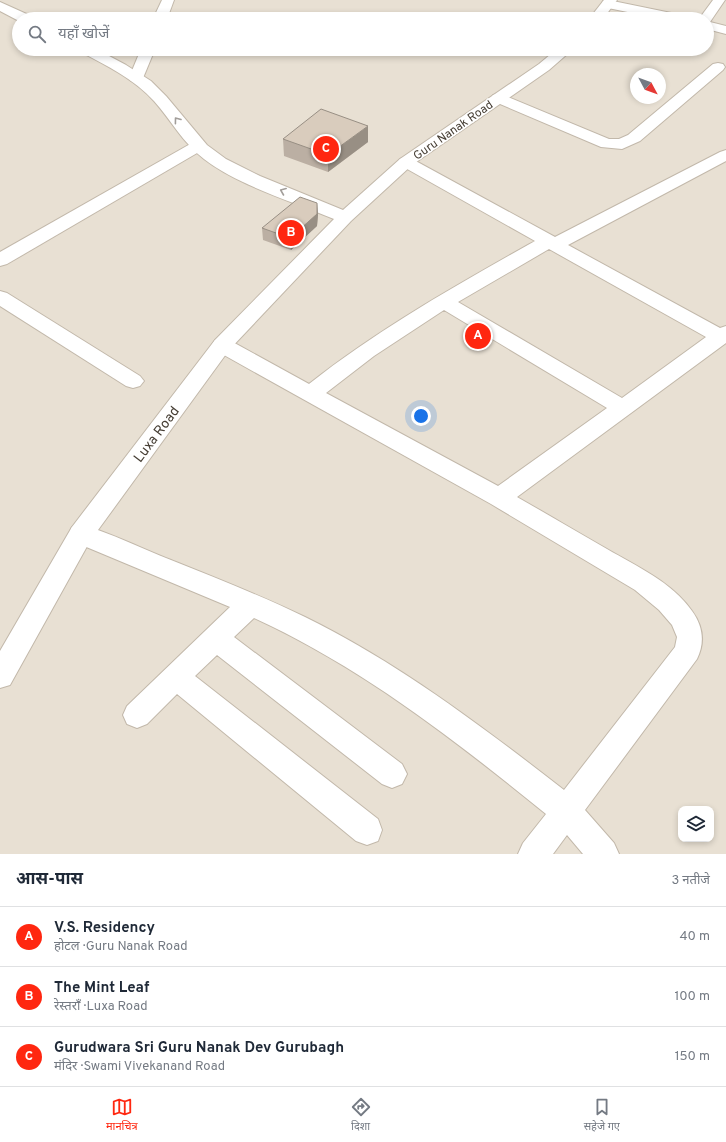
<!DOCTYPE html>
<html lang="hi">
<head>
<meta charset="utf-8">
<style>
  :root { --surface:#fff; --page:#f2f2f3; --text:#1f2937; --muted:#747a83; --line:#e0e1e3; --accent:#ff2710 }
  body { margin:0; font-family:Overpass,"Noto Sans Devanagari",sans-serif; background:var(--page); color:var(--text) }
  .controls { position:absolute; right:12px; bottom:12px; display:grid; overflow:hidden; border-radius:8px; box-shadow:0 2px 6px #0003 }
  .controls button { width:36px; height:36px; display:grid; place-items:center; padding:0; border:0; border-bottom:1px solid var(--line); background:var(--surface); color:var(--text); font:20px sans-serif }
  .compass { position:absolute; left:630px; top:68px; width:36px; height:36px; border-radius:50%; background:var(--surface); box-shadow:0 2px 6px #0003; rotate:131deg }
  .you { position:absolute; left:421px; top:416px; width:14px; height:14px; margin:-10px; border:3px solid #fff; border-radius:50%; background:#1a73e8; box-shadow:0 0 0 6px #1a73e833 }
  .badge { display:grid; place-items:center; width:26px; height:26px; border-radius:50%; background:var(--accent); color:#fff; font-size:13px; font-weight:700 }
  .pin { position:absolute; translate:-50% -50%; border:2px solid #fff; box-shadow:0 1px 4px #0006 }
  .list { margin:0; padding:0; list-style:none }
  h2 { display:flex; justify-content:space-between; align-items:center; height:52px; margin:0; padding:0 16px; font-size:17px }
  h2 small { font-size:13px; font-weight:400; color:var(--muted) }
  .list li { display:grid; grid-template-columns:26px 1fr auto; gap:12px; align-items:center; box-sizing:border-box; height:60px; padding:0 16px; border-top:1px solid var(--line) }
  .list b { display:block; font-size:15px; white-space:nowrap }
  .list p { margin:0; font-size:13px; white-space:nowrap; color:var(--muted) }
  .list em { font-size:13px; font-style:normal; color:var(--muted) }
  .icon { flex:none; width:22px; height:22px; fill:none; stroke:currentColor; stroke-width:2; stroke-linecap:round; stroke-linejoin:round }
  .map { position:relative; flex:none; width:726px; height:854px; overflow:hidden }
  .search { position:absolute; background:var(--surface); box-shadow:0 2px 6px #0003; left:12px; right:12px; top:12px; height:44px; display:flex; align-items:center; gap:10px; box-sizing:border-box; padding:0 14px; border-radius:22px; color:var(--muted); font-size:15px }
  .sheet { height:232px; background:var(--surface) }
  nav { display:flex; justify-content:space-around; align-items:center; box-sizing:border-box; height:56px; border-top:1px solid var(--line); background:var(--surface); font-size:11px; color:var(--muted) }
  nav a { display:grid; justify-items:center; gap:2px }
  nav .on { color:var(--accent) }
  .map>svg:first-child { display:block }
</style>
</head>
<body>
<div class="map">
<svg width="726" height="854" viewBox="0 0 726 854">
  <rect width="100%" height="100%" fill="#f3eee5"/>
  <path fill="#e8e0d3" fill-rule="evenodd" d="M0 0H726V854H0ZM19 19H707V49H19ZM636 74H660V98H636ZM681 809H711V839H681Z"/>
  <g fill="none" stroke-linecap="round" stroke-linejoin="round">
    <g stroke="#c2b8aa" stroke-width="2">
      <g id="minor">
        <path d="M162 0H174L167 19H153Z"/>
        <path d="M608 0 681 15 686 16 688 19H662L603 7 602 4 603 1Z"/>
        <path d="M713 0H725L710 22 726 26V34L707 29V19H699Z"/>
        <path d="M141 49H155L143 78 141 81 136 82 131 81 129 78Z"/>
        <path d="M718 63 723 64 725 67 723 70 640 141 622 149 601 147 493 101 491 98 493 95 498 94 503 95 609 139H619L628 135 713 64Z"/>
        <path d="M198 141 204 143 206 146 204 149 7 264 0 266V252L192 143Z"/>
        <path d="M726 150V161L568 245 720 328 726 326V343L517 497C547 514 577 532 607 549 636 566 672 582 692 611 703 626 705 643 697 659L585 810 614 843 619 854H583L567 835 553 854H518L523 843 546 814C455 740 361 667 254 618L234 637 402 764 407 774 402 784 392 788 382 784 217 655 195 676 378 819 382 830 378 841 367 845 356 841 177 694 147 724 137 728 127 724 123 715 127 706 230 607 72 541 69 534 72 527 81 524C112 534 141 548 171 560 216 578 262 596 305 617 397 662 483 727 564 790L675 647 677 637 672 625 659 610 635 590 491 504 215 350 212 345 215 340 222 338 229 340 309 384C380 328 457 285 535 241L400 165 398 162 400 159 406 157 412 159 555 237 720 152ZM549 249 706 337 622 398 458 302ZM444 310 607 408 498 486 326 393 374 356Z"/>
        <path d="M0 291 7 293 140 376 144 381 140 386 133 388 126 386 0 306Z"/>
      </g>
    </g>
    <g stroke="#c2b8aa" stroke-width="2">
      <g id="tertiary">
        <path d="M604 0H617L603 19H589Z"/>
        <path d="M0 2 31 16 33 19H19V21L0 11Z"/>
        <path d="M79 49H96L126 65 151 81 166 96 207 145 226 159 260 176 343 210 400 159 539 64 557 49H573L549 70 412 165 351 221 229 350 90 541 10 685 0 688V651L72 527 215 340 334 219C292 201 239 186 204 159 183 143 171 120 154 101 134 79 107 66 81 52Z"/>
      </g>
    </g>
    <use href="#minor" fill="#fff" fill-rule="evenodd"/>
    <use href="#tertiary" fill="#fff" fill-rule="evenodd"/>
  </g>
  <g fill="#bbafa3">
    <path d="M283 139 368 142 328 172 284 156Z"/>
    <path d="M317 203 318 215 317 226 291 250 263 240 262 228Z"/>
  </g>
  <g fill="#988f84">
    <path d="M368 126V142L328 172V155Z"/>
    <path d="M317 203 318 215 317 226 291 250 290 238Z"/>
  </g>
  <g fill="#d9ccbd" stroke="#988f84">
    <path d="M321 109 368 126 328 155 283 139Z"/>
    <path d="M300 197 317 203V214L290 238 262 228Z"/>
  </g>
  <defs><path id="oneway-chevron" d="M-2-3.5L2.5 0L-2 3.5" fill="none" stroke-width="1.6" stroke-linecap="round" stroke-linejoin="round"/></defs>
  <g stroke="#a29e9a">
    <use href="#oneway-chevron" transform="translate(177 120) rotate(-127)"/>
    <use href="#oneway-chevron" transform="translate(283 191) rotate(-158)"/>
  </g>
  <g text-anchor="middle" stroke-width="3" stroke-linejoin="round" paint-order="stroke">
    <g font-size="12" fill="#463e34" stroke="#fff">
      <text transform="translate(453 130) rotate(-35)" y="4">Guru Nanak Road</text>
    </g>
    <g font-size="14" fill="#463e34" stroke="#fff">
      <text transform="translate(156 434) rotate(-53)" y="5">Luxa Road</text>
    </g>
  </g>
</svg>
<div class="controls">
<button><svg class="icon" aria-label="layers" viewBox="0 0 24 24"><path d="M12 4l9 5-9 5-9-5zM3 14l9 5 9-5"/></svg></button>
</div>
<svg class="compass" viewBox="-18 -18 36 36"><path d="M0-13l5 13h-10z" fill="#e53935"/><path d="M0 13l5-13h-10z" fill="#747a83"/></svg>
<div class="you"></div>
<div class="pin badge" style="left:478px;top:336px">A</div>
<div class="pin badge" style="left:291px;top:233px">B</div>
<div class="pin badge" style="left:326px;top:149px">C</div>
<div class="search"><svg class="icon" aria-label="search" viewBox="0 0 24 24"><circle cx="10" cy="10" r="6"/><path d="M15 15l6 6"/></svg>यहाँ खोजें</div>
</div>
<section class="sheet">
<h2>आस-पास<small>3 नतीजे</small></h2>
<ul class="list">
<li><span class="badge">A</span><div><b>V.S. Residency</b><p>होटल · Guru Nanak Road</p></div><em>40 m</em></li>
<li><span class="badge">B</span><div><b>The Mint Leaf</b><p>रेस्तराँ · Luxa Road</p></div><em>100 m</em></li>
<li><span class="badge">C</span><div><b>Gurudwara Sri Guru Nanak Dev Gurubagh</b><p>मंदिर · Swami Vivekanand Road</p></div><em>150 m</em></li>
</ul>
</section>
<nav>
<a class="on"><svg class="icon" aria-label="map" viewBox="0 0 24 24"><path d="M3 6l6-2 6 2 6-2v14l-6 2-6-2-6 2zM9 4v14M15 6v14"/></svg>मानचित्र</a>
<a><svg class="icon" aria-label="directions" viewBox="0 0 24 24"><path d="M12 3l9 9-9 9-9-9zM9 14v-3h6M13 9l2 2-2 2"/></svg>दिशा</a>
<a><svg class="icon" aria-label="saved" viewBox="0 0 24 24"><path d="M7 4h10v16l-5-4-5 4z"/></svg>सहेजे गए</a>
</nav>
</body>
</html>
